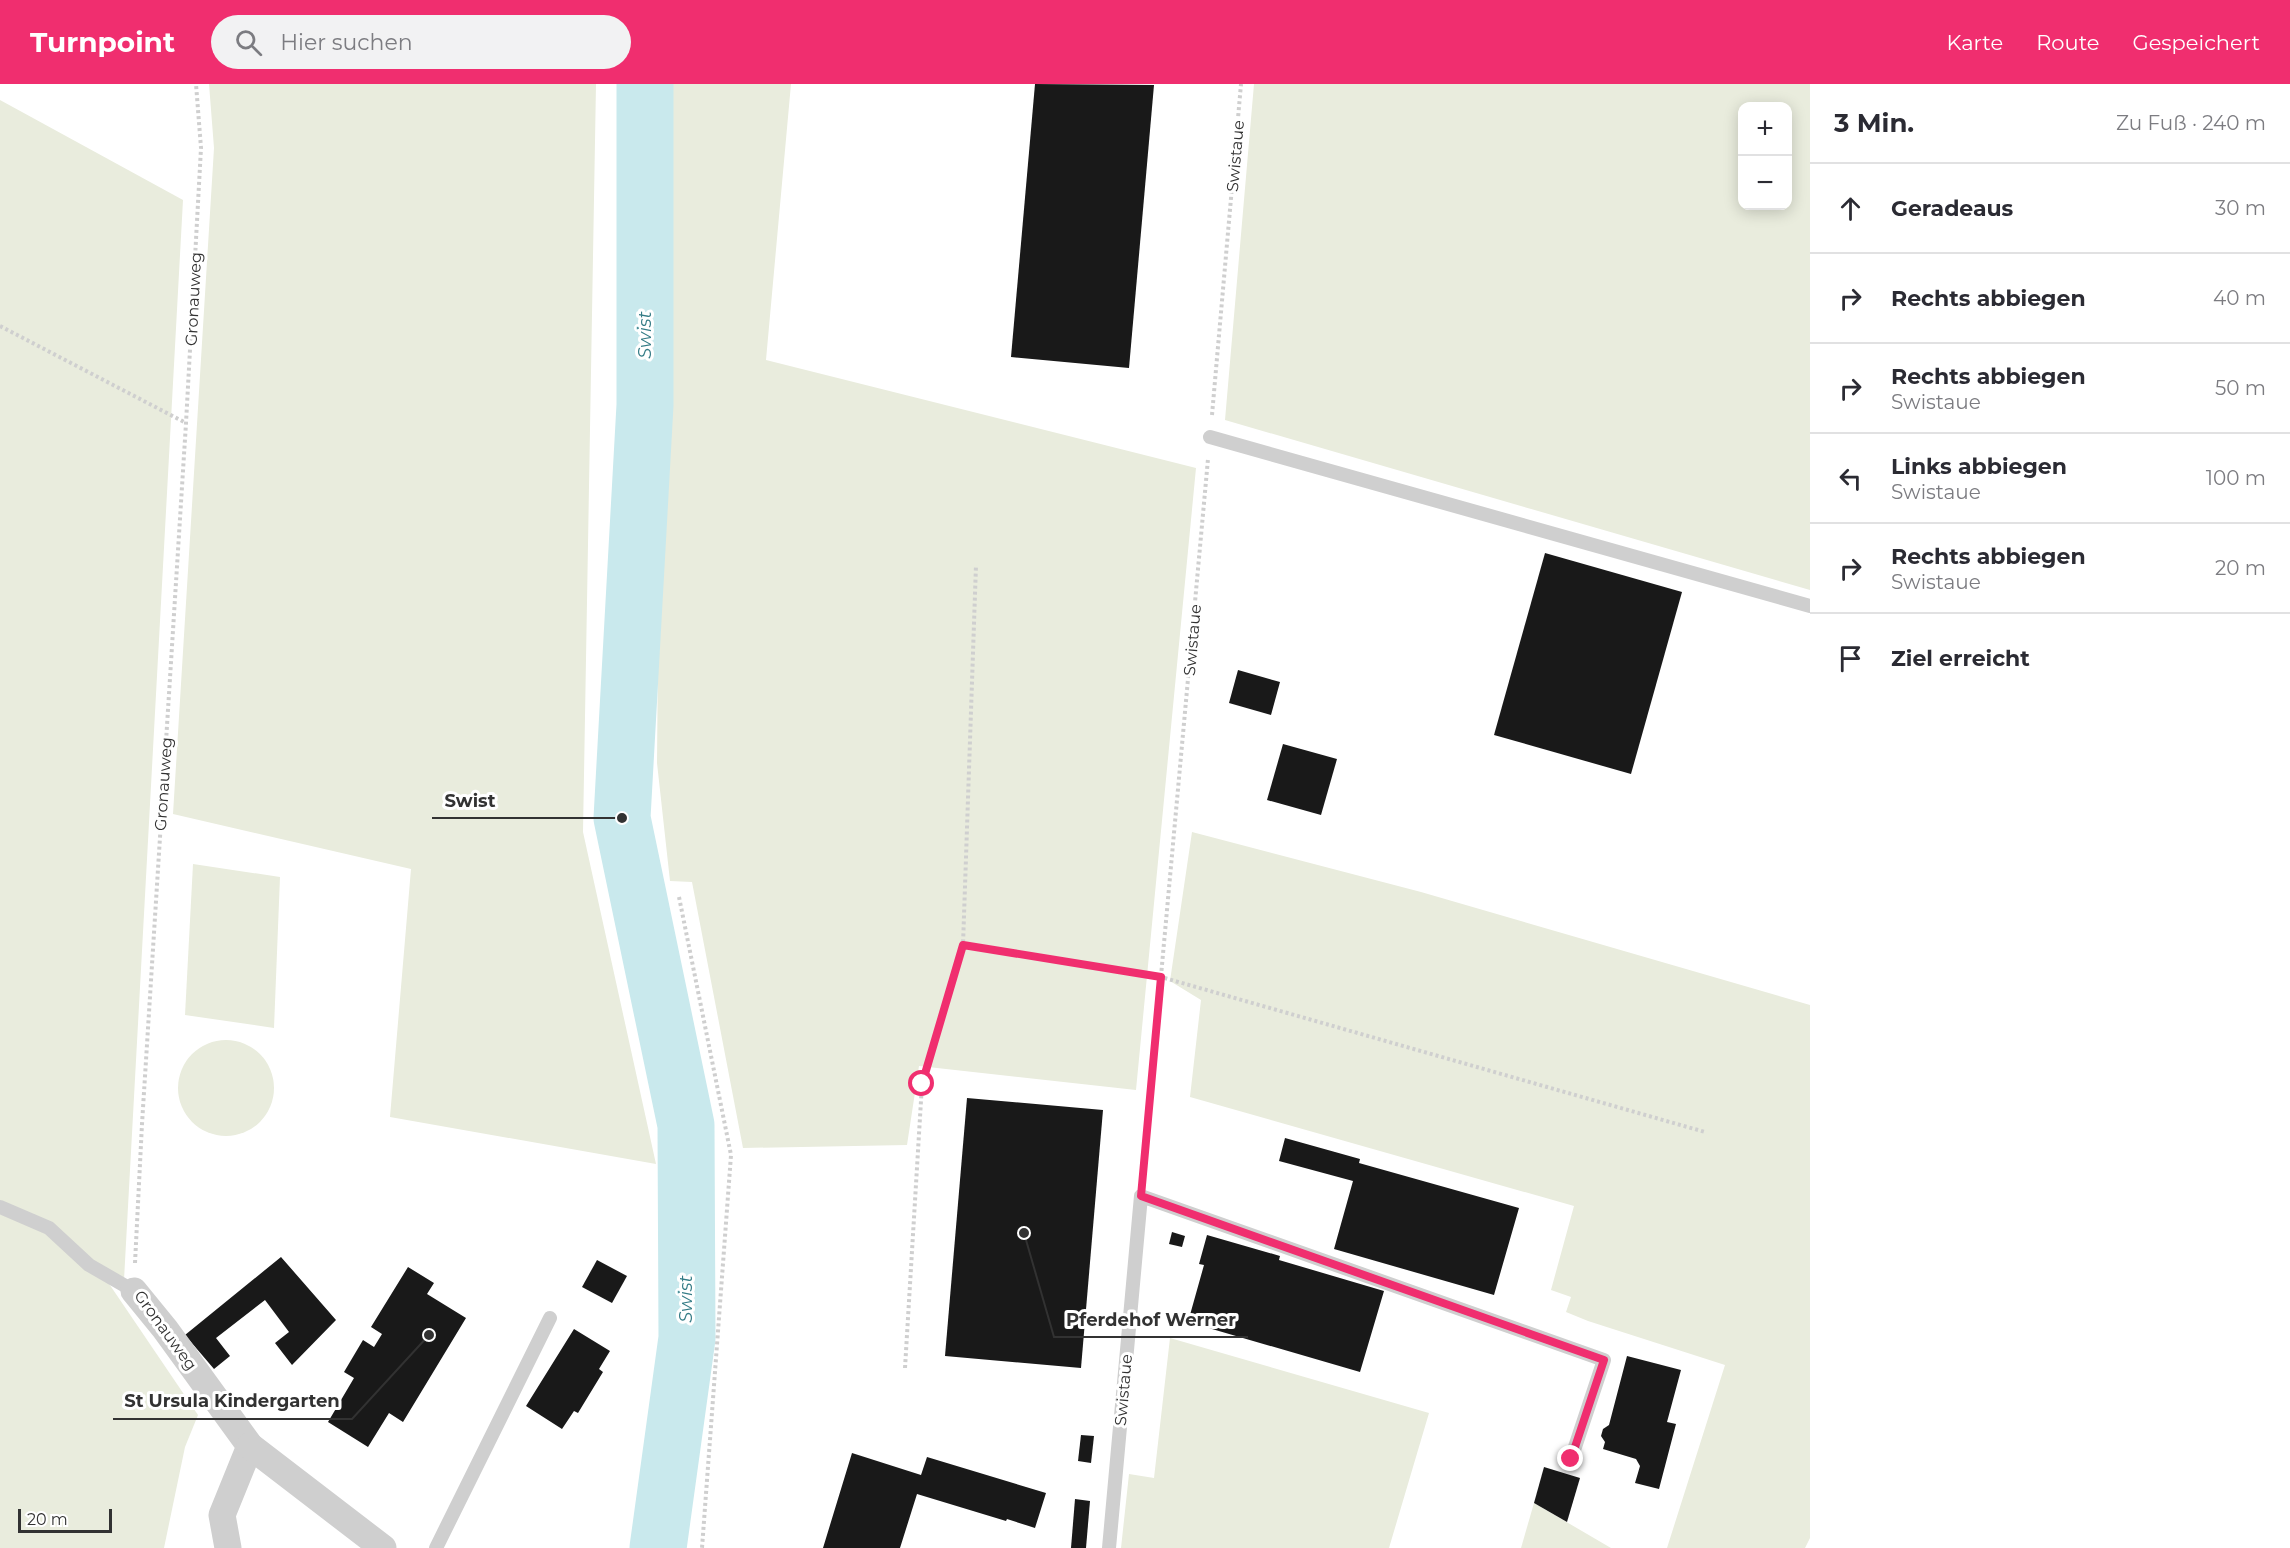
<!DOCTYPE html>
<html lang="de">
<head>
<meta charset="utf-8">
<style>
  :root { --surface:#fff; --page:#f2f2f3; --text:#2b2b33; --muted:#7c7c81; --line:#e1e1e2; --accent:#f02e6f }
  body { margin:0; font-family:Montserrat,sans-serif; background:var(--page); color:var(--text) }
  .controls { position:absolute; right:18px; top:18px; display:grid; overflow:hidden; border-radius:12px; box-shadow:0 3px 15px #0003 }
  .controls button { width:54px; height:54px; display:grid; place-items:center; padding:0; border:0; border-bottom:2px solid var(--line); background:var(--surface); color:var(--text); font:30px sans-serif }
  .scale { position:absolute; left:18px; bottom:15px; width:94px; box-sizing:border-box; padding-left:6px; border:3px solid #323232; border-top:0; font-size:16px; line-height:21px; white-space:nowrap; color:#323232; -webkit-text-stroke:4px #fff; paint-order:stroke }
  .stop { position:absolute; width:18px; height:18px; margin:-14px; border:4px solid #f02e6f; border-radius:50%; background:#fff }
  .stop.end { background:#f02e6f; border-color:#fff; box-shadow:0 2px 6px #0008 }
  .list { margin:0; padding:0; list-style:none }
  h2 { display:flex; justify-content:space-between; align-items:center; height:78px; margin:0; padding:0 24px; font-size:26px }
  h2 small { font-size:20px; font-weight:400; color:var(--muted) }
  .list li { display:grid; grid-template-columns:39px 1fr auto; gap:18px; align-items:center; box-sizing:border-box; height:90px; padding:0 24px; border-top:2px solid var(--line) }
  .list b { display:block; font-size:22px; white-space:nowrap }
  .list p { margin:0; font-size:20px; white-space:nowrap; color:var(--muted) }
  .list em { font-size:20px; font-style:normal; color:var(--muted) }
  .icon { flex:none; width:33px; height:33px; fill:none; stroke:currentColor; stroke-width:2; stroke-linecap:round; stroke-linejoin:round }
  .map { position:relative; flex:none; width:1810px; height:1464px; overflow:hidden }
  header { display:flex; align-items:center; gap:36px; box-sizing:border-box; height:84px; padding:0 30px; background:var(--accent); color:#fff }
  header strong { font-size:28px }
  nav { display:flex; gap:33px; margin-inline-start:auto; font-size:21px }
  .search { width:420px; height:54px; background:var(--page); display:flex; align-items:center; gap:15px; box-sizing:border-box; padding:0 21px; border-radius:33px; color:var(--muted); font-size:22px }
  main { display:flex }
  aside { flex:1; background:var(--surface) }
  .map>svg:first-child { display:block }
</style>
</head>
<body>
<header>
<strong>Turnpoint</strong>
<div class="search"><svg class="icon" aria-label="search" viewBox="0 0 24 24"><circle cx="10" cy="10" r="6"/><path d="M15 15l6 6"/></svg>Hier suchen</div>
<nav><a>Karte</a><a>Route</a><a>Gespeichert</a></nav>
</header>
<main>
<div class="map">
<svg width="1810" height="1464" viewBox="0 0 1810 1464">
  <rect width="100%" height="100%" fill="#fff"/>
  <g fill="#e9ecdd" fill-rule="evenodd">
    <path d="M209 0H596L583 748 656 1080 390 1033 411 785 173 730 214 64Z"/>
    <path d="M663 0H791L766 276 1196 384 1136 1006 919 982 907 1061 743 1064 692 798 670 797 657 679Z"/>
    <path d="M1254 0H1810V506L1225 336ZM1742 22H1788V122H1742Z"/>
    <path d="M0 16 183 116 124 1196 97 1182 198 1331 185 1363 164 1464H0Z"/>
    <path d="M1192 748 1421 808 1810 921V1454L1805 1464H1667L1725 1281 1588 1237 1566 1228 1571 1213 1551 1206 1574 1122 1190 1013 1201 916 1170 897Z"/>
    <path d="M193 780 280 793 274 944 185 931Z"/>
    <circle cx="226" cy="1004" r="48"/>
    <path d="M1170 1254 1429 1329 1389 1464H1121L1129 1390 1154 1394Z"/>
    <path d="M1534 1419 1611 1464H1521Z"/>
  </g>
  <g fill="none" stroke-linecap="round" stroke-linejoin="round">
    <path stroke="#c9e9ed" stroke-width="57" d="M645 0V321L622 734 686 1041 687 1254 658 1464"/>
  </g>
  <g fill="#191919">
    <path d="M1035 0 1154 1 1129 284 1011 273Z"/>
    <path d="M1545 469 1682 508 1631 690 1494 651Z"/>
    <path d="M1238 586 1280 598 1271 631 1229 619Z"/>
    <path d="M1283 660 1337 675 1321 731 1267 716Z"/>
    <path d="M967 1014 1103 1026 1081 1284 945 1272Z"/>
    <path d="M1285 1054 1360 1075 1359 1079 1519 1124 1494 1211 1334 1165 1353 1097 1279 1077Z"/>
    <path d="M1172 1148 1185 1152 1182 1163 1169 1160Z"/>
    <path d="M1207 1151 1280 1172 1279 1176 1384 1207 1360 1288 1188 1238 1204 1181 1199 1180Z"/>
    <path d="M281 1173 336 1236 292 1281 275 1259 289 1248 265 1216 216 1254 230 1272 214 1285 185 1251Z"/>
    <path d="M597 1176 627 1192 612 1219 582 1203Z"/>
    <path d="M408 1183 434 1199 427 1210 466 1234 403 1338 389 1329 368 1363 328 1338 354 1294 344 1288 363 1256 374 1263 382 1250 371 1243Z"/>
    <path d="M574 1245 610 1267 599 1285 603 1288 578 1329 574 1327 562 1345 526 1322Z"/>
    <path d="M1627 1272 1681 1286 1667 1338 1676 1340 1659 1405 1635 1399 1640 1382 1636 1375 1603 1365 1605 1358 1601 1352 1603 1345 1609 1341Z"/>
    <path d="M1081 1351 1094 1352 1091 1379 1078 1377Z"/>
    <path d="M852 1369 921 1391 927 1373 1046 1409 1035 1444 1007 1435 1006 1437 917 1410 900 1464H823Z"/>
    <path d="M1544 1383 1580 1394 1567 1438 1534 1419Z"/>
    <path d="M1075 1415 1090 1417 1086 1464H1071Z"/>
  </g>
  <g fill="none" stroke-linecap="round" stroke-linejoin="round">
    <g stroke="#cfcfcf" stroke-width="4" stroke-dasharray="3 3" stroke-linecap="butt">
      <path d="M0 242 186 339"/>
      <path d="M1212 331 1241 0"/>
      <path d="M679 813 731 1071 702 1464"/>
      <path d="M963 861 1161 893 1705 1048"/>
      <path d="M1143 1090 1208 375"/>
      <path d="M135 1179 142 1040 186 339 201 64 196 0"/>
      <path d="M905 1284 922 1000 963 861 976 481"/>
    </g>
    <g stroke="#cfcfcf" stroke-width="14">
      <path d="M1210 353 1810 522"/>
      <path d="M0 1123 49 1144 89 1181 134 1207"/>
      <path d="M436 1464 550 1234"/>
      <path d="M1109 1464 1141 1112 1604 1276 1571 1375"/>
    </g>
    <g stroke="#cfcfcf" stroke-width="27">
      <path d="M134 1207 165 1245 250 1362 222 1431 228 1464"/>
      <path d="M250 1362 383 1464"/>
    </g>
  </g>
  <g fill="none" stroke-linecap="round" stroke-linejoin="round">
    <path stroke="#f02e6f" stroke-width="8" d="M922 1000 963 861 1161 893 1141 1112 1604 1276 1571 1375"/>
  </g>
  <g text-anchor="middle" stroke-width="6" stroke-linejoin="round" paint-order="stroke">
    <g font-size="16" fill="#323232" stroke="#fff">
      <text transform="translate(1235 72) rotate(-85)" y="6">Swistaue</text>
      <text transform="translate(193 215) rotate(-87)" y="6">Gronauweg</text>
      <text transform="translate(1192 556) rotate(-85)" y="6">Swistaue</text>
      <text transform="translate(163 700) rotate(-86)" y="6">Gronauweg</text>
      <text transform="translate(166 1246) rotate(54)" y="6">Gronauweg</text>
      <text transform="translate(1123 1306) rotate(-85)" y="6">Swistaue</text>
    </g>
    <g font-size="18" font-style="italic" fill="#347c86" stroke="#fff">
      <text transform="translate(645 251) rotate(-90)" y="6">Swist</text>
      <text transform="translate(686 1215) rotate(-90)" y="6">Swist</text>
    </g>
  </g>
  <path fill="none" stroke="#323232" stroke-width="2" d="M622 734L507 734H432M1024 1149L1054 1253H1248M429 1251L352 1335H113"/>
  <g fill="#323232" stroke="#fff" stroke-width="2">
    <circle cx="622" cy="734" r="6"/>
    <circle cx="1024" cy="1149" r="6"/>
    <circle cx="429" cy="1251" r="6"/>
  </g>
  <g font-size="18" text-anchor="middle" font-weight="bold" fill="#323232" stroke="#fff" stroke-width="6" stroke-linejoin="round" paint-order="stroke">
    <text x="470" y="723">Swist</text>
    <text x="1151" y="1242">Pferdehof Werner</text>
    <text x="232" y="1323">St Ursula Kindergarten</text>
  </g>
</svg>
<div class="controls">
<button>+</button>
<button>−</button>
</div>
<div class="scale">20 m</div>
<div class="stop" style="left:922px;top:1000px"></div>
<div class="stop end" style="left:1571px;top:1375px"></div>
</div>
<aside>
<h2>3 Min.<small>Zu Fuß · 240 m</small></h2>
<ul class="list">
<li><svg class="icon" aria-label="ahead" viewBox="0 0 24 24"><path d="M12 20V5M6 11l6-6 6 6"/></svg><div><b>Geradeaus</b></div><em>30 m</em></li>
<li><svg class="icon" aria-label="right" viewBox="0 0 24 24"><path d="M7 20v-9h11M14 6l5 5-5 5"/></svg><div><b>Rechts abbiegen</b></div><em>40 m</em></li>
<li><svg class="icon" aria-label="right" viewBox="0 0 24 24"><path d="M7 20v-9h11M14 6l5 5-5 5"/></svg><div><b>Rechts abbiegen</b><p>Swistaue</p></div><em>50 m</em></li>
<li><svg class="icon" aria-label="left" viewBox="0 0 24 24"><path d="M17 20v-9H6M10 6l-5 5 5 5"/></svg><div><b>Links abbiegen</b><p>Swistaue</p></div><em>100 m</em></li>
<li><svg class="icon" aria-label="right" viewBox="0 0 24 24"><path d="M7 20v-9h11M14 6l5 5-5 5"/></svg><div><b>Rechts abbiegen</b><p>Swistaue</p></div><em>20 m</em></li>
<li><svg class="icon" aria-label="arrive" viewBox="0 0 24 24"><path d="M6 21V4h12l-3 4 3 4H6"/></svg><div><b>Ziel erreicht</b></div></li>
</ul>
</aside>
</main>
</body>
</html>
